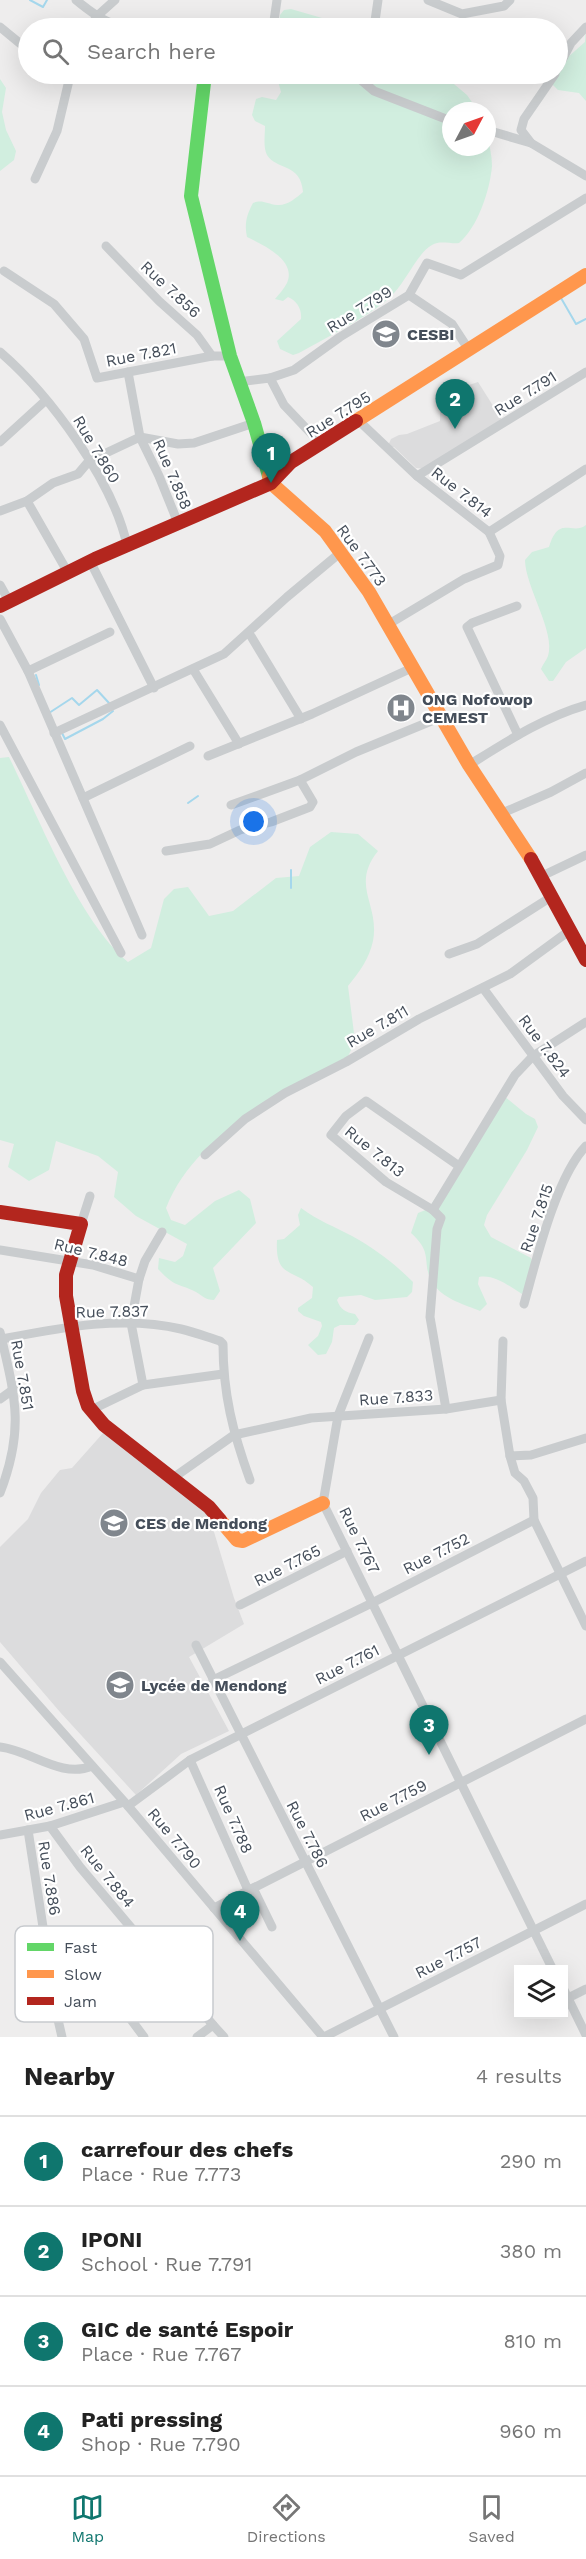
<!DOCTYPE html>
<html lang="en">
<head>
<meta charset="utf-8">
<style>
  :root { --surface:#fff; --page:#f6f6f6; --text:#222; --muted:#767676; --line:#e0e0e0; --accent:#0f766e }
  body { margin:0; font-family:"Work Sans",sans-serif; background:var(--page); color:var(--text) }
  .controls { position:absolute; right:18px; bottom:18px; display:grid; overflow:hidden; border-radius:0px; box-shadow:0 6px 24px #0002 }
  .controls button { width:54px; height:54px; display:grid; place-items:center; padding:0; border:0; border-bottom:2px solid var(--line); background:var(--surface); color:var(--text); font:30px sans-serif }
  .compass { position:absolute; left:442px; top:102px; width:54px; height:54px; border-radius:50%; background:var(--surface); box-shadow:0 6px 24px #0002; rotate:49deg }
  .you { position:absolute; left:254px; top:822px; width:21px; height:21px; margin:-15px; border:4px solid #fff; border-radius:50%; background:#1a73e8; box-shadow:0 0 0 9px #1a73e833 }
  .badge { display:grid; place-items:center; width:39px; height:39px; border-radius:50%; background:var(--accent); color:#fff; font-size:20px; font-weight:700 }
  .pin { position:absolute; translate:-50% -50px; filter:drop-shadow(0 2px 3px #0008) }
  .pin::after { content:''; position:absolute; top:32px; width:21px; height:18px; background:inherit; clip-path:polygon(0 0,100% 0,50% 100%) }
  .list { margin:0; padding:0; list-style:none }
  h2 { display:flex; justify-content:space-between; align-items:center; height:78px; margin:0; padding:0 24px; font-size:26px }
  h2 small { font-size:20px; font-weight:400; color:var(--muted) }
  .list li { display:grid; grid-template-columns:39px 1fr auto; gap:18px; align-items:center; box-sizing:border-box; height:90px; padding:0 24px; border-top:2px solid var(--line) }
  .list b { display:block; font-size:22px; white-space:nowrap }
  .list p { margin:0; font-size:20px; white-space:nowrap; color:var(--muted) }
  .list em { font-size:20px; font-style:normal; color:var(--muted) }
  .icon { flex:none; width:33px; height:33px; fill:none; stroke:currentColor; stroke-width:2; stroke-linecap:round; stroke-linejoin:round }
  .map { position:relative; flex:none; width:586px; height:2037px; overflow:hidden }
  .search { position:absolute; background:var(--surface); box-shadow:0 6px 24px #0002; left:18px; right:18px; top:18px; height:66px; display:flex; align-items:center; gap:15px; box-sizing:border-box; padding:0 21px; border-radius:33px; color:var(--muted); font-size:22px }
  .sheet { height:438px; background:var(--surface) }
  nav { display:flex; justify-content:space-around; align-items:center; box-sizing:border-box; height:84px; border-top:2px solid var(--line); background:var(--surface); font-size:16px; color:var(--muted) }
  nav a { display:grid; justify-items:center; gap:3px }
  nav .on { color:var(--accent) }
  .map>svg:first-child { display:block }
</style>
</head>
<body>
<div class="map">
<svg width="586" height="2037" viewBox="0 0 586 2037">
  <rect width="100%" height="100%" fill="#eeeded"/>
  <g fill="#dcdcdd">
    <path d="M478 382 502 420 427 469 416 468 394 447 387 448 391 439 399 435 407 434 440 421V404L466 386Z"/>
    <path d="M104 1432 214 1517 211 1522 234 1598 244 1624 189 1657 229 1731 181 1754 136 1795 60 1712 0 1642V1547L28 1519 41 1493 60 1470 72 1468Z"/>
  </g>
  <g fill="#d1eedf">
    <path d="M291 9 322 18 324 28H279L280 15 284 10Z"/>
    <path d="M586 26V101L579 93 558 90 551 83 558 66 585 42Z"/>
    <path d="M276 74H442L467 95 478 111H451V147H487V133C489 144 492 155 492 166 490 190 478 227 459 243 450 244 440 240 432 245 416 254 405 285 388 299 364 319 327 337 299 353L293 355 280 349 277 341 301 319C302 309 297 301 288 297L283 301 275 299C279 294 284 289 287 283 297 260 263 245 247 237 244 224 247 214 253 203 262 199 267 204 277 205 287 206 296 198 303 192 301 163 276 170 267 155 263 148 265 135 265 126L255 121 252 115 256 99 262 97 276 100 281 92Z"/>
    <path d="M0 79 6 88 2 112 6 130 16 151 14 160 0 171Z"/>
    <path d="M586 525V648L566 662 553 681H549L541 669C543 664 546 661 548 656 556 633 525 586 525 560L532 552 549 547C559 514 572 536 586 525Z"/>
    <path d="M9 757C38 816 78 920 128 962L151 948 164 899 174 889 188 887 209 916 233 911 276 878 299 876 310 847 331 832 358 834 378 851C350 886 380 904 373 941 369 959 360 971 348 986L355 1041 346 1061C278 1100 197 1131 166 1208L171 1220 185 1225 215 1201 239 1190 250 1199 256 1223 213 1268 220 1291 214 1300C205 1300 203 1296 196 1292 176 1282 176 1288 158 1269L159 1258 175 1262 183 1256 187 1244 136 1216 114 1197 118 1172 98 1156 56 1141 49 1170 29 1181 8 1167 14 1144 0 1140V758Z"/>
    <path d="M504 1096 526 1114 535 1119 538 1127 527 1150 487 1215 484 1225 491 1237 531 1258 533 1265 522 1294C509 1286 494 1274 479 1277L478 1284 487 1304 480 1311C466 1305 444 1299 435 1286 419 1265 436 1255 411 1233L418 1213 428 1209Z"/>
    <path d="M301 1208C317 1220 335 1227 352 1236 374 1248 395 1264 413 1282L412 1292 407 1297 375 1300 361 1295 339 1297 337 1300C341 1310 345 1312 355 1314L359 1320 355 1325H340L334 1328 332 1342 326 1354 318 1355 308 1345 318 1336 322 1326 321 1322 304 1316 298 1311V1308L312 1298 313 1287C292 1268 275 1278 277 1240L284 1239 300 1225 298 1215Z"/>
  </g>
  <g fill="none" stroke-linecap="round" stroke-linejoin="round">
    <g stroke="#a5d7ec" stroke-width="2">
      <path d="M30 0 43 7 47 0"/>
      <path d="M561 298 576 324 586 319"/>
      <path d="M36 675 39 685"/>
      <path d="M49 713 72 698 79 705 97 690 109 703"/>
      <path d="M62 733 65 739 103 719 113 711"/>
      <path d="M188 803 198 796"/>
      <path d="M291 888V870"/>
    </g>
    <g stroke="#c9ccce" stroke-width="9">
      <path d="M76 0C115 32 115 23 161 28"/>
      <path d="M428 0 462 14 504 6 510 0"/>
      <path d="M0 27 28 50"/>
      <path d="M91 28 96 17 115 0"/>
      <path d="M273 28 277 0"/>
      <path d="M374 28 378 0"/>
      <path d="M558 68 571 43 586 27"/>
      <path d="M354 74 374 91 451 121"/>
      <path d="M555 74 524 119 521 130 531 143 586 176"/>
      <path d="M487 130 531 143"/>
      <path d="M35 179 57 131 70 76"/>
      <path d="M106 246 159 301 197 335 212 356"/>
      <path d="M4 271 54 304 84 339 97 378 212 356H230"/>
      <path d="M409 295 452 324 469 350"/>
      <path d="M0 352C50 395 113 481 127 545"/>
      <path d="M128 372 140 437 159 476 178 523"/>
      <path d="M238 382 270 378"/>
      <path d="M359 421 417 476 489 532 586 469"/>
      <path d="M0 442 45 401"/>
      <path d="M321 444 284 405 270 378 294 370 340 337 409 295 427 263 461 275 586 198"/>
      <path d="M417 476 586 372"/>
      <path d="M27 501 67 571"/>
      <path d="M0 511 27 501 53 483 78 474 89 461 140 437 178 444 194 443 254 423"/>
      <path d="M90 561 154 688"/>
      <path d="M0 585 9 601"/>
      <path d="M517 606 472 623 467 627 518 735"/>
      <path d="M0 619 28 671 142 935"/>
      <path d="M389 624 464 579 498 565 500 556 489 532"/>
      <path d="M249 633 301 719"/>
      <path d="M193 669 239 744"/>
      <path d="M28 671 110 632"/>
      <path d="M0 725 121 953"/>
      <path d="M54 733 224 654 287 597 341 552"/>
      <path d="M208 756 312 714 414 667"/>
      <path d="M469 765C506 742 544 717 586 705"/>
      <path d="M83 798 190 746"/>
      <path d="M231 805 300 780 356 752 441 717"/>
      <path d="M500 814 551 792 586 773"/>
      <path d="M166 851 210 844 240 830 271 822 310 807 313 802 300 780"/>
      <path d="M542 876 586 855"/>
      <path d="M449 954 477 944 551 897"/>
      <path d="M483 988 563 1096 586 1120"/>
      <path d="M205 1155 245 1119 285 1093 346 1062 419 1019 510 974 569 931"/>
      <path d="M459 1166 366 1101 346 1116 331 1135 386 1182 433 1210 515 1075 533 1056 586 1022"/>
      <path d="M433 1210 441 1218 437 1229 430 1317 446 1409"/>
      <path d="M81 1224 90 1196"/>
      <path d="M0 1250 93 1265 139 1279 131 1323 143 1385"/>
      <path d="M139 1279 145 1261 162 1232"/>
      <path d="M524 1304C536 1261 556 1177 586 1146"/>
      <path d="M0 1332C15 1396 25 1428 0 1493"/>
      <path d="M369 1338 338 1416 323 1503 553 1970"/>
      <path d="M2 1339C59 1328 122 1315 181 1329 194 1332 207 1337 220 1341L223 1344C223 1394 233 1433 250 1480"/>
      <path d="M0 1399 14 1389"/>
      <path d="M501 1400 503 1341"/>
      <path d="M91 1410 143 1385 223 1374"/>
      <path d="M510 1456 515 1473 524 1481 533 1498 534 1520 586 1626"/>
      <path d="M173 1478 234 1435 311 1418 446 1409 501 1400 510 1456 531 1455 586 1438"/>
      <path d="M240 1605 347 1551"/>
      <path d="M196 1645 394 2037"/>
      <path d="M0 1662 128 1806 323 2037"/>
      <path d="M213 1680 372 1603 534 1520"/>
      <path d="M0 1747C30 1750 61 1779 92 1766"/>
      <path d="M190 1760 248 1890"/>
      <path d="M128 1806 190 1760 586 1561"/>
      <path d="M50 1826 80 1867 213 2025"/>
      <path d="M28 1830 56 2011 62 2037"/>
      <path d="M0 1835 50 1826 124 1802"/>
      <path d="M253 1888 272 1927"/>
      <path d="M214 1908 586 1719"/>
      <path d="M74 1943 144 2037"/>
      <path d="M564 1990 586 2035"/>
      <path d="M568 1998 586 1989"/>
      <path d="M197 2037 213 2025 224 2037"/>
      <path d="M324 2037 586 1904"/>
    </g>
    <path stroke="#63d668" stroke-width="14" d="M205 74 191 196 230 356 254 423 269 476"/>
    <g stroke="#ff974d" stroke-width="14">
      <path d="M356 421 586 275"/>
      <path d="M269 476 271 483 325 531 369 592 469 765 531 859"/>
      <path d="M220 1520 237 1540 243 1541 323 1503"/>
    </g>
    <g stroke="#b3261e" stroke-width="14">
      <path d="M0 606 95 559 271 483 291 462 356 421"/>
      <path d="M531 859 586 960"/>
      <path d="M0 1212 81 1224 66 1275V1296L83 1391 88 1406 104 1425 209 1507 220 1520"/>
    </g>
  </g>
  <defs>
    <g id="school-disc" transform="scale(1.5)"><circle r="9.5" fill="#80868d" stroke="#fff"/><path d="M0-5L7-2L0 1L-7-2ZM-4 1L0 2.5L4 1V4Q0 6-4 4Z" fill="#fff"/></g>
    <g id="hospital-disc" transform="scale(1.5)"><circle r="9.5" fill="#80868d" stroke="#fff"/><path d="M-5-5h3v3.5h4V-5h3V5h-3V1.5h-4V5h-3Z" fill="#fff"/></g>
  </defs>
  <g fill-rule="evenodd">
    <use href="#school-disc" x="386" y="334"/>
    <use href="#hospital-disc" x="401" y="708"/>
    <use href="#school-disc" x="114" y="1523"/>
    <use href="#school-disc" x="120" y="1685"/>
  </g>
  <g text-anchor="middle" stroke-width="4.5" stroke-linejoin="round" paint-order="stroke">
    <g font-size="16" fill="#454e5a" stroke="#fff">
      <text transform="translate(171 289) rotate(43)" y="6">Rue 7.856</text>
      <text transform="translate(359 309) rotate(-32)" y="6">Rue 7.799</text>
      <text transform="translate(141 354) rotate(-11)" y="6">Rue 7.821</text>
      <text transform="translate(525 393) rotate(-32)" y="6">Rue 7.791</text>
      <text transform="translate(338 414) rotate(-32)" y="6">Rue 7.795</text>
      <text transform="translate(97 449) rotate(59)" y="6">Rue 7.860</text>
      <text transform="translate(173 474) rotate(67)" y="6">Rue 7.858</text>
      <text transform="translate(462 492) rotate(38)" y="6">Rue 7.814</text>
      <text transform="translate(362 555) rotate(54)" y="6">Rue 7.773</text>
      <text transform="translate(377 1026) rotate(-30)" y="6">Rue 7.811</text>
      <text transform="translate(545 1046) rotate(53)" y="6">Rue 7.824</text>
      <text transform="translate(375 1151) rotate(39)" y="6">Rue 7.813</text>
      <text transform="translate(536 1218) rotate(-71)" y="6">Rue 7.815</text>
      <text transform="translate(91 1252) rotate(14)" y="6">Rue 7.848</text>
      <text transform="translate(112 1311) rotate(-1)" y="6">Rue 7.837</text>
      <text transform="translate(23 1375) rotate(80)" y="6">Rue 7.851</text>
      <text transform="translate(396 1397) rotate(-4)" y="6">Rue 7.833</text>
      <text transform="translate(360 1540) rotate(64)" y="6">Rue 7.767</text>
      <text transform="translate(436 1553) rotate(-27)" y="6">Rue 7.752</text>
      <text transform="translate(287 1565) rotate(-27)" y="6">Rue 7.765</text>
      <text transform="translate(347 1664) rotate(-27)" y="6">Rue 7.761</text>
      <text transform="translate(393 1800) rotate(-27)" y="6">Rue 7.759</text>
      <text transform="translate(59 1806) rotate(-15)" y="6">Rue 7.861</text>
      <text transform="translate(234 1819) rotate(66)" y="6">Rue 7.788</text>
      <text transform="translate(308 1834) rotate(63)" y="6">Rue 7.786</text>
      <text transform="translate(175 1838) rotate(50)" y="6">Rue 7.790</text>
      <text transform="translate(108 1876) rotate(51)" y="6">Rue 7.884</text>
      <text transform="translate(50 1878) rotate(81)" y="6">Rue 7.886</text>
      <text transform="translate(448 1957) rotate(-27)" y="6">Rue 7.757</text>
    </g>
    <g font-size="16" font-weight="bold" fill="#454e5a" stroke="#fff" text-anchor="start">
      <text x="407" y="340">CESBI</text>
      <text x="422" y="705">ONG Nofowop<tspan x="422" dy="18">CEMEST</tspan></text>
      <text x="135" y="1529">CES de Mendong</text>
      <text x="141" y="1691">Lycée de Mendong</text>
    </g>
  </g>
  <rect x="15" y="1926" width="198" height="96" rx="9" fill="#fff" stroke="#c7cace" stroke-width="1.5"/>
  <rect x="27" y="1943" width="27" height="8" fill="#63d668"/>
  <rect x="27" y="1970" width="27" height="8" fill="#ff974d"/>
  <rect x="27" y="1997" width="27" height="8" fill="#b3261e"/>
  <g font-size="16" fill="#454e5a">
    <text x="64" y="1953">Fast</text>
    <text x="64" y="1980">Slow</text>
    <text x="64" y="2007">Jam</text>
  </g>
</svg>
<div class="controls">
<button><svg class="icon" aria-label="layers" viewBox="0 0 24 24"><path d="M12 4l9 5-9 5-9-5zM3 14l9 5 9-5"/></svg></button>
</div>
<svg class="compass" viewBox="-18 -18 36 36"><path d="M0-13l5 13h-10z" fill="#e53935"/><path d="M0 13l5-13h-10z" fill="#767676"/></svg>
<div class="you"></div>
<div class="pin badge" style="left:271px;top:483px">1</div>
<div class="pin badge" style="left:455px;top:429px">2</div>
<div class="pin badge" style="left:429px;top:1755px">3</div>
<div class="pin badge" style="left:240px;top:1941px">4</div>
<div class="search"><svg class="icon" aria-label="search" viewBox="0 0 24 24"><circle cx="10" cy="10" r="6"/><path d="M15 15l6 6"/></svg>Search here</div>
</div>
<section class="sheet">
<h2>Nearby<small>4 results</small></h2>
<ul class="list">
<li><span class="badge">1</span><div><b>carrefour des chefs</b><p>Place · Rue 7.773</p></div><em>290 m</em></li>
<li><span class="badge">2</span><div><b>IPONI</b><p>School · Rue 7.791</p></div><em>380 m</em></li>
<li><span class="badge">3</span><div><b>GIC de santé Espoir</b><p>Place · Rue 7.767</p></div><em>810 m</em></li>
<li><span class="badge">4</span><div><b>Pati pressing</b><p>Shop · Rue 7.790</p></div><em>960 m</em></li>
</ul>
</section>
<nav>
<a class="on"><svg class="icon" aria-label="map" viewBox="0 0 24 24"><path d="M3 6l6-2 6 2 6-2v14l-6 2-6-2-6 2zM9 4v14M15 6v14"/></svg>Map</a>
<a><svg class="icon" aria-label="directions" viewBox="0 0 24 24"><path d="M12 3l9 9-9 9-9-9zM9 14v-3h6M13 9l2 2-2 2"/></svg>Directions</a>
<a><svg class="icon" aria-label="saved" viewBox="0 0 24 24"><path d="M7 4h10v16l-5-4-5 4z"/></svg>Saved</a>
</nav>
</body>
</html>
